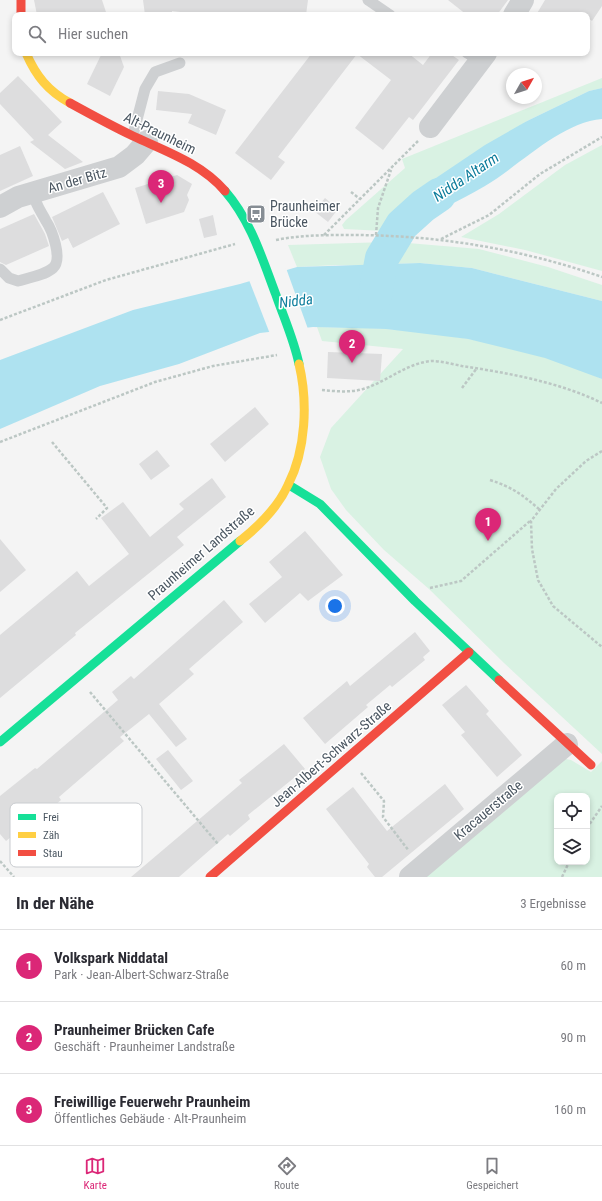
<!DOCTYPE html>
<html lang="de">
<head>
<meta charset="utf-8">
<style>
  :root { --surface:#fff; --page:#f7f7f7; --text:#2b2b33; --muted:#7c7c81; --line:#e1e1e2; --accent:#db2777 }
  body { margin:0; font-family:"Roboto Condensed",sans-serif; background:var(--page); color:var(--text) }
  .controls { position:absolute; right:12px; bottom:12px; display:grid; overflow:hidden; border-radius:8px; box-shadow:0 2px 6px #0003 }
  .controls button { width:36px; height:36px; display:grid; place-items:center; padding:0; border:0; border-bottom:1px solid var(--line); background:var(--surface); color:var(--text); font:20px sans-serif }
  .compass { position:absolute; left:506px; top:68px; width:36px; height:36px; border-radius:50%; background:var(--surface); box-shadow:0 2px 6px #0003; rotate:51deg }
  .you { position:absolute; left:335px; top:606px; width:14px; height:14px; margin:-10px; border:3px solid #fff; border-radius:50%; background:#1a73e8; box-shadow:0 0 0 6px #1a73e833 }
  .badge { display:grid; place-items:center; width:26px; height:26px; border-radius:50%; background:var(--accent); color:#fff; font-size:13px; font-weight:700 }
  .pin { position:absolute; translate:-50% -33px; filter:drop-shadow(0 1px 2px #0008) }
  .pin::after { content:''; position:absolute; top:21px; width:14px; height:12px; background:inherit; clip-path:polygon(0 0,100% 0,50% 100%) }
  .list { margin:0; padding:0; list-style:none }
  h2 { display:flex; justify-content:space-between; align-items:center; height:52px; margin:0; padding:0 16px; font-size:17px }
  h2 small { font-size:13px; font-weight:400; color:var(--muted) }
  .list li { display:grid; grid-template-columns:26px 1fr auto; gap:12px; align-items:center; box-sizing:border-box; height:72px; padding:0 16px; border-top:1px solid var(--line) }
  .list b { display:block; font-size:15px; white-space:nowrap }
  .list p { margin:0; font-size:13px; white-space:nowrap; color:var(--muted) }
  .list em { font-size:13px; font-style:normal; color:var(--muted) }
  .icon { flex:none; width:22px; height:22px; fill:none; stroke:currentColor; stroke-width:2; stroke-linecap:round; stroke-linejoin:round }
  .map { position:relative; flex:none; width:602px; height:877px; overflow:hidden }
  .search { position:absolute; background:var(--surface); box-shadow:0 2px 6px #0003; left:12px; right:12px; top:12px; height:44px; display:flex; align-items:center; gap:10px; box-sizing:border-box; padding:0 14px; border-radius:8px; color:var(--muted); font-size:15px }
  .sheet { height:268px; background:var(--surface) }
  nav { display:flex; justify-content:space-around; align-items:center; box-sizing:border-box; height:56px; border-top:1px solid var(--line); background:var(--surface); font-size:11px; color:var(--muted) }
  nav a { display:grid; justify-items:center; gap:2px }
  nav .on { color:var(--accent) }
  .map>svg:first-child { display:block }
</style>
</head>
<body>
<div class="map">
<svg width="602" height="877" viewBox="0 0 602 877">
  <rect width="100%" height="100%" fill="#f4f4f4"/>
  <g fill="#d9f2e3" fill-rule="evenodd">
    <path d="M602 78V88L589 91 527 121 395 215 403 232 344 229 342 225 346 220 405 168 402 159Z"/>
    <path d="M602 145V271L525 250 461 237 499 214 565 165Z"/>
    <path d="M387 242 373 266 336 265 297 267 288 245Z"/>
    <path d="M408 243 479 249 548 267 602 285V301L472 268 420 263 390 264Z"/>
    <path d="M317 327C340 328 363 327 387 329 460 334 535 349 602 379V754L504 663 429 589 384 550 346 510 331 489 320 457 331 428 403 349 322 341Z"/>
    <path d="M566 759 571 760 591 772 602 761V877H423L558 761ZM557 796H587V862H557Z"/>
  </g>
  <g fill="#aee2f0">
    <path d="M602 88V119C561 122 519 166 485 186 458 202 431 214 402 225L397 214 430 182 485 145 527 121 589 91Z"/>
    <path d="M420 263 472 268 602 301V379L545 358 468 339 386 329 313 327 260 333 179 364 100 386 0 429V360L133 310 240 284 297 267Z"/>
  </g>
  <path fill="#f4f4f4" d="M286 268 308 329 270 334 249 280Z"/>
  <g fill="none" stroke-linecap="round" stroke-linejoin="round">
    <path stroke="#aee2f0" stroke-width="34" d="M375 295 382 258 402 225 423 206 439 195"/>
  </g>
  <g fill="#ddddde">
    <path d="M34 0H102L107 15H37Z"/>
    <path d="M143 0H308L306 15H205L172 11V15H145Z"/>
    <path d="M448 0H508L497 15H467Z"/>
    <path d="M545 0H602V6L592 21 587 17V15H536Z"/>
    <path d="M102 53H119L124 67 110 96 87 84Z"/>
    <path d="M312 53H408L423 65 432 53H449L459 60 413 120 409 117 383 150 355 128 391 80 357 54 278 157 285 162 271 180 235 153Z"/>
    <path d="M18 76 62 122 48 135 83 162 65 169 30 142 34 140 0 104V93Z"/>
    <path d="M158 91 189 94 226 110 216 135 188 123 192 114 156 110Z"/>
    <path d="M20 146 33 176 0 191V155Z"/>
    <path d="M177 175 192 184 187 195 189 200 184 212 146 224 135 188Z"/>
    <path d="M103 192 120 224 73 248 68 238 62 241 52 217Z"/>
    <path d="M325 198 338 209 328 222 314 211Z"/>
    <path d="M34 214 45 234 49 246 6 265 0 262V229Z"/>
    <path d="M213 215 217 235 204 238 199 219Z"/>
    <path d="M328 352 382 354 380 381 327 378Z"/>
    <path d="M255 407 269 424 225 462 210 444Z"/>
    <path d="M157 450 170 466 151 480 139 464Z"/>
    <path d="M212 478 226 497 177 537 184 545 75 633 76 635 0 698V635L77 571 89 586 129 554 101 518 123 502 150 537 184 509 179 504Z"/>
    <path d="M305 531 343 575 308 601 300 593 265 623 249 604 282 577 269 562Z"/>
    <path d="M0 539 26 570 0 592Z"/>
    <path d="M224 600 243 622 189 669 194 674 159 704 187 739 176 747 149 714 120 737 124 741 59 797 61 800 30 826 28 823 6 841 0 834V796L35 768 37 769 118 700 112 692 131 676 134 679Z"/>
    <path d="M415 632 430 651 423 657 425 660 392 687 390 685 366 705 368 707 325 744 303 718 347 681 350 686Z"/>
    <path d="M466 685 489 711 486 714 522 755 497 777 461 735 465 732 442 705Z"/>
    <path d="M284 744 305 769 248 815 250 819 230 836 228 834 179 877H131L242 783 239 780Z"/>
    <path d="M168 750 193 781 181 790 156 759Z"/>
    <path d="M445 784 464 809 382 877H375L367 867 369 864 326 809 353 787 387 831Z"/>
  </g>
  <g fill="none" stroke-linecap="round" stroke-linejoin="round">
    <g stroke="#bcc7c4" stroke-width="2.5" stroke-dasharray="3 2" stroke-linecap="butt">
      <path d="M351 192 360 199"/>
      <path d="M324 235 418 141"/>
      <path d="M376 235 378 208 391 170"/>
      <path d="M441 239 489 215 540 174 602 137"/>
      <path d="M276 240C301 235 326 235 351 235 437 235 522 249 602 277"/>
      <path d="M0 320 106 280 235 244"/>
      <path d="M462 388 477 368"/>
      <path d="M322 390C332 391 343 392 353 391 381 388 403 363 432 361 441 361 452 364 462 366 508 373 559 382 602 403"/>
      <path d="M0 442 155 382 213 366 277 355"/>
      <path d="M52 442 107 508 96 519"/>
      <path d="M602 451 586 461 556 489 531 521 532 549 538 580 553 606 602 647"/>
      <path d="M490 480C512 487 523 495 540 510"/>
      <path d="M430 588 461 581 530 521"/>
      <path d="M90 692 218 844"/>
      <path d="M361 773 384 801 383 817 409 851"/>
      <path d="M587 828 602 806"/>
      <path d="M0 861 14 877"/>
      <path d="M562 877 569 862"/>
    </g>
    <g stroke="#ced0d2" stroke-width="11">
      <path d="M368 0 390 15"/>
      <path d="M467 53 480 60"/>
      <path d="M133 135 145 89 155 72 180 63"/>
      <path d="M0 269 9 278 18 281C29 278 45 275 53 268 63 259 52 230 46 221 41 211 34 203 34 192"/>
    </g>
    <g stroke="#ced0d2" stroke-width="22">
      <path d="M514 15 523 0"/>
      <path d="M430 127 486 53"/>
      <path d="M0 207 18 197 119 167 135 155 147 141"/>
      <path d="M410 877 567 744"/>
    </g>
    <g stroke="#16e098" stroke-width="9">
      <path d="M225 191C251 221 262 258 276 295 284 318 294 340 299 364"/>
      <path d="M289 485 320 504 415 601 499 680"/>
      <path d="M0 742 240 541"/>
    </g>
    <g stroke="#ffcf43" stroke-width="9">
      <path d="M26 53C36 76 48 91 70 103"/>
      <path d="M240 541C259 526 278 507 288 485 306 450 308 402 299 364"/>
    </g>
    <g stroke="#f24e42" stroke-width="9">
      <path d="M21 0V15"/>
      <path d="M70 103C90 114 112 126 133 136 165 151 201 163 225 191"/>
      <path d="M499 680 591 765"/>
      <path d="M210 877 469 652"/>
    </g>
  </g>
  <defs>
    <g id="bus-square" transform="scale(1)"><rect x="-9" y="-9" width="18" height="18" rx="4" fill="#868d94" stroke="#fff"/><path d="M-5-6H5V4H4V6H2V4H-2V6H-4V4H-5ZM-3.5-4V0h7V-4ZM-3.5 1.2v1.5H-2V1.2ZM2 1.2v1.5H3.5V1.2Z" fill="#fff"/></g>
  </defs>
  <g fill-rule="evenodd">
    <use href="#bus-square" x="256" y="214"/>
  </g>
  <g text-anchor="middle" stroke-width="3" stroke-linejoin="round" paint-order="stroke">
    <g font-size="14" fill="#4a5661" stroke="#fff">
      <text transform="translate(160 133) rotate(26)" y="5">Alt-Praunheim</text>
      <text transform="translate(77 180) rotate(-16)" y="5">An der Bitz</text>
      <text transform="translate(201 553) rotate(-41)" y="5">Praunheimer Landstraße</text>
      <text transform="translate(331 754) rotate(-41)" y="5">Jean-Albert-Schwarz-Straße</text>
      <text transform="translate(488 810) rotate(-40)" y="5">Kracauerstraße</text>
    </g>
    <g font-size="14" fill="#4a5661" stroke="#fff" text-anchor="start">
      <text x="270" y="211">Praunheimer<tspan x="270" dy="16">Brücke</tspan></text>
    </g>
    <g font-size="15" font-style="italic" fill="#0c7c9b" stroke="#fff">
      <text transform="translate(466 177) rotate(-34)" y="5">Nidda Altarm</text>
      <text transform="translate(296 301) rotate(-7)" y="5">Nidda</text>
    </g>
  </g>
  <rect x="10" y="803" width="132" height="64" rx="6" fill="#fff" stroke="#c9ccd0" stroke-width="1"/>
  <rect x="18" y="814" width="18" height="6" fill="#16e098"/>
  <rect x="18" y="832" width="18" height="6" fill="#ffcf43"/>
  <rect x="18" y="850" width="18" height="6" fill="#f24e42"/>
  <g font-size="11" fill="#4a5661">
    <text x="43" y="821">Frei</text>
    <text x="43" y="839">Zäh</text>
    <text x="43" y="857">Stau</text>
  </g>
</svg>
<div class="controls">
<button><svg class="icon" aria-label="locate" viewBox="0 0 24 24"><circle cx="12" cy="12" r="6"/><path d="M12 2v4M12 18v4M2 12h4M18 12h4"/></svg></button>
<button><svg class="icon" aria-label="layers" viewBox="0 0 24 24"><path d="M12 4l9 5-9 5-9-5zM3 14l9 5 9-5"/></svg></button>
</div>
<svg class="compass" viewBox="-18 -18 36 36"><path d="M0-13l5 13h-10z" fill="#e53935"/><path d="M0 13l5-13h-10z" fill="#7c7c81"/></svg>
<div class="you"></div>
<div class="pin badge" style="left:488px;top:541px">1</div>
<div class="pin badge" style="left:352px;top:363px">2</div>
<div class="pin badge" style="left:161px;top:203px">3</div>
<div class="search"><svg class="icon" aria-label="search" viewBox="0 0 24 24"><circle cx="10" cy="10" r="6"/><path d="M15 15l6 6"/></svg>Hier suchen</div>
</div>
<section class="sheet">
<h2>In der Nähe<small>3 Ergebnisse</small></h2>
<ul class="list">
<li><span class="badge">1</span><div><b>Volkspark Niddatal</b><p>Park · Jean-Albert-Schwarz-Straße</p></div><em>60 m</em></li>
<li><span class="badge">2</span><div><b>Praunheimer Brücken Cafe</b><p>Geschäft · Praunheimer Landstraße</p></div><em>90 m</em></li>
<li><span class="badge">3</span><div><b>Freiwillige Feuerwehr Praunheim</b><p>Öffentliches Gebäude · Alt-Praunheim</p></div><em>160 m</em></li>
</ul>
</section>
<nav>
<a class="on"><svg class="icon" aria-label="map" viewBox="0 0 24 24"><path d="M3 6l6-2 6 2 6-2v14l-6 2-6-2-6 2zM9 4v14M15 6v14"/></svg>Karte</a>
<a><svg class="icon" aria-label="directions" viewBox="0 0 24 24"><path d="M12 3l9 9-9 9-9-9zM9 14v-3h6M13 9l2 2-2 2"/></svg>Route</a>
<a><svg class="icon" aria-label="saved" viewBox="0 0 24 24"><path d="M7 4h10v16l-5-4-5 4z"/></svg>Gespeichert</a>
</nav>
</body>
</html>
